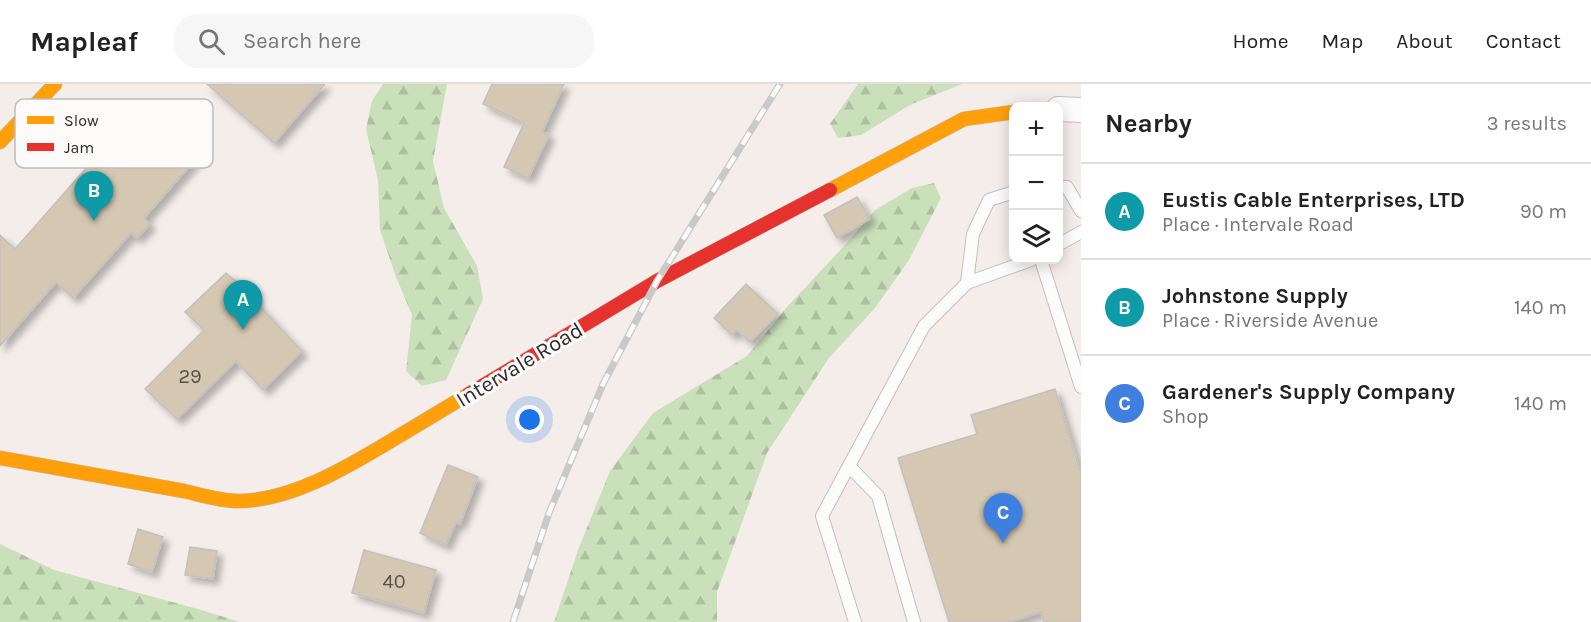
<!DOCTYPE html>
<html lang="en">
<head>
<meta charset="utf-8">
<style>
  :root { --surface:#fff; --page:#f6f6f6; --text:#222; --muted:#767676; --line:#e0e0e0; --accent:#736e6c }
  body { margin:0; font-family:Karla,sans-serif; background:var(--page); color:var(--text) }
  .controls { position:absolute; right:18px; top:18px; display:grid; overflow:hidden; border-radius:12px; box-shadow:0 3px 15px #0003 }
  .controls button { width:54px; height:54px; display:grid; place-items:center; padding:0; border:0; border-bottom:2px solid var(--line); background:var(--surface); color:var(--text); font:30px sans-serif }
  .you { position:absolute; left:530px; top:336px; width:21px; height:21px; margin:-15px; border:4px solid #fff; border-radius:50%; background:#1a73e8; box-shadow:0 0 0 9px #1a73e833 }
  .badge { display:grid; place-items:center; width:39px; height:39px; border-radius:50%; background:var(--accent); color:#fff; font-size:20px; font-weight:700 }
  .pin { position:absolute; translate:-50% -50px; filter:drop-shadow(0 2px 3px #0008) }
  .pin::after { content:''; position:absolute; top:32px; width:21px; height:18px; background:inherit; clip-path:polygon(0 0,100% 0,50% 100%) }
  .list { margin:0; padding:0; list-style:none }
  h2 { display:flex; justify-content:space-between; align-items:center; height:78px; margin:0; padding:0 24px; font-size:26px }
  h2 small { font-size:20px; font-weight:400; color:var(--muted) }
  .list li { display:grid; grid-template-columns:39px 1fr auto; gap:18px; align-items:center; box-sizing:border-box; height:96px; padding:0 24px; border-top:2px solid var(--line) }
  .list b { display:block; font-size:22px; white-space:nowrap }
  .list p { margin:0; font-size:20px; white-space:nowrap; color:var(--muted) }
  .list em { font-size:20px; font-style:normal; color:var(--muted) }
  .icon { flex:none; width:33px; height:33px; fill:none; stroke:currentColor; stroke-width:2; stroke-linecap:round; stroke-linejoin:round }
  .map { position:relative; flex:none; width:1081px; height:538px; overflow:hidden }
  header { display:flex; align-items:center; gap:36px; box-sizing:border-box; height:84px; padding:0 30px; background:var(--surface); border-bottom:2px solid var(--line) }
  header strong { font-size:28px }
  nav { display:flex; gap:33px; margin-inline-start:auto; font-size:21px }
  .search { width:420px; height:54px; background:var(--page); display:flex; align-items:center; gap:15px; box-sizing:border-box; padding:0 21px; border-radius:24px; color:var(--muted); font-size:22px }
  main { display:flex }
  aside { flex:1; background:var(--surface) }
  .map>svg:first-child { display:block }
</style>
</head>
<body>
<header>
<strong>Mapleaf</strong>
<div class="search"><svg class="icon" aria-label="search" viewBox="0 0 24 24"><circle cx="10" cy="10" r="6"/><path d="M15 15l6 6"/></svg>Search here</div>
<nav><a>Home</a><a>Map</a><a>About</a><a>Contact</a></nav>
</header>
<main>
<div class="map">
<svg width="1081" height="538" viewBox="0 0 1081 538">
  <defs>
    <pattern id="forest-firs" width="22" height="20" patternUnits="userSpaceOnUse" patternTransform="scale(1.5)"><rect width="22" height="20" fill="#cae0bb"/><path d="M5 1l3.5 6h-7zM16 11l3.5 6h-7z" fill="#aec0a1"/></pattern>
    <filter id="shadow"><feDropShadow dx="5.5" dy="5.5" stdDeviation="3" flood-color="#0004"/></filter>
  </defs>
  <rect width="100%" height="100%" fill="#f4edea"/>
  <g fill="url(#forest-firs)">
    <path d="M383 0H447L433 77 444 124 477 182 483 215 446 296 422 302 406 287 412 231 396 193 380 146 378 96 366 45 372 17Z"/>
    <path d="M858 0H962L910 21 861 51 838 54 830 40Z"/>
    <path d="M934 99 941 114 909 176 875 224 829 274 767 369 717 508V538H554L578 466 610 387 653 329 747 272 787 223 845 161 875 126 912 104Z"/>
    <path d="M0 460 54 486 198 525 240 538H0Z"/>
  </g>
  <g fill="#d5c8b3" stroke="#c4c0bd" stroke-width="1.5" filter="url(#shadow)">
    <path d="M207 0H325L274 59Z"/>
    <path d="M492 0H564L542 48 549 51 528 94 504 83 524 39 483 20Z"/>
    <path d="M145 17 202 68 144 134 150 140 137 154 131 149 73 214 56 198 0 262V151L15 165Z"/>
    <path d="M857 113 870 135 837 154 824 131Z"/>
    <path d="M226 189 237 198 302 267 263 306 236 277 177 335 145 305 204 246 185 228Z"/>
    <path d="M746 200 778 230 750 258 737 246 732 251 714 234Z"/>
    <path d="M1055 305 1081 390V538H1044L1041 528 1010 538H949L898 374 977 350 971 331Z"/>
    <path d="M448 381 478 393 460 440 456 438 446 461 420 449Z"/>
    <path d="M138 445 163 453 152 488 128 480Z"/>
    <path d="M190 463 217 467 213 495 185 491Z"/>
    <path d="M364 466 436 486 424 529 352 509Z"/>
  </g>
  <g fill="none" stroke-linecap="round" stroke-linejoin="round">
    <g stroke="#c4bebc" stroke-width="14">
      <g id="lane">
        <path d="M1058 103H1067L1081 127"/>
        <path d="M1058 161 1081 148"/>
        <path d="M1041 176 1081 303"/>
        <path d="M967 199 973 150 989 116 1014 108"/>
        <path d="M849 382 878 412 914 538"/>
        <path d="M855 538 822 432 924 242 967 199 1031 176"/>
      </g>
    </g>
    <g stroke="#c4bebc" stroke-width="26">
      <path id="street" d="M1058 25 1081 26"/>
    </g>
    <g stroke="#c4bebc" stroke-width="15">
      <g id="slow">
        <path d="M0 58 55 0"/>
        <path d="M830 106 964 35 1014 28"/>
        <path d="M0 374 184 407C201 411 220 417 238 417 292 417 349 382 394 355 419 340 444 325 469 310"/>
      </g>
    </g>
    <g stroke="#c4bebc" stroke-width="15">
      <path id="jam" d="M469 310 657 197 830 106"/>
    </g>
    <use href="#lane" stroke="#fdfcfc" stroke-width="12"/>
    <use href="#street" stroke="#fdfcfc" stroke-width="24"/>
    <use href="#slow" stroke="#ff9f0a" stroke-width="14"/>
    <use href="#jam" stroke="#e5322d" stroke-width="14"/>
    <g stroke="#cbc9c8" stroke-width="7">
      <path id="rail" d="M513 538 549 429 603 300 657 197 780 0"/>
    </g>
    <use href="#rail" stroke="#fdfbfa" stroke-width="4.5" stroke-dasharray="14" stroke-linecap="butt"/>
  </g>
  <g text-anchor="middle" stroke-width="6" stroke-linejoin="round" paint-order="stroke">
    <g font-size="20" fill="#58524b">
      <text x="190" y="299">29</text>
      <text x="394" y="504">40</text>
    </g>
    <g font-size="22" fill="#2e2a28" stroke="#fdfbfa">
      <text transform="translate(519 280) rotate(-31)" y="8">Intervale Road</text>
    </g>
  </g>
  <rect x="15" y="15" width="198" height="69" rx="9" fill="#fdfbfa" stroke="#bfbcbb" stroke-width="1.5"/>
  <rect x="27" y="32" width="27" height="8" fill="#ff9f0a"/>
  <rect x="27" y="59" width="27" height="8" fill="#e5322d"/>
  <g font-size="16" fill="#2e2a28">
    <text x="64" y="42">Slow</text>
    <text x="64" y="69">Jam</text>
  </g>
</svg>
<div class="controls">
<button>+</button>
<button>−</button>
<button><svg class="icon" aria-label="layers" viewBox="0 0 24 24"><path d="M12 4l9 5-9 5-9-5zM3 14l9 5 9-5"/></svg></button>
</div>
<div class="you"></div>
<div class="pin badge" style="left:243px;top:246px;background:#0f9aa8">A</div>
<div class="pin badge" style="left:94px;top:137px;background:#0f9aa8">B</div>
<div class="pin badge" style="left:1003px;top:459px;background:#3f7fe0">C</div>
</div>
<aside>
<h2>Nearby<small>3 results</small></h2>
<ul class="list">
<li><span class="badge" style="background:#0f9aa8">A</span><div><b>Eustis Cable Enterprises, LTD</b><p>Place · Intervale Road</p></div><em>90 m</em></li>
<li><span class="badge" style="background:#0f9aa8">B</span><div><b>Johnstone Supply</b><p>Place · Riverside Avenue</p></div><em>140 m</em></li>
<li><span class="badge" style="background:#3f7fe0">C</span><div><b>Gardener's Supply Company</b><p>Shop</p></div><em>140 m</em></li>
</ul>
</aside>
</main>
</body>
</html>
